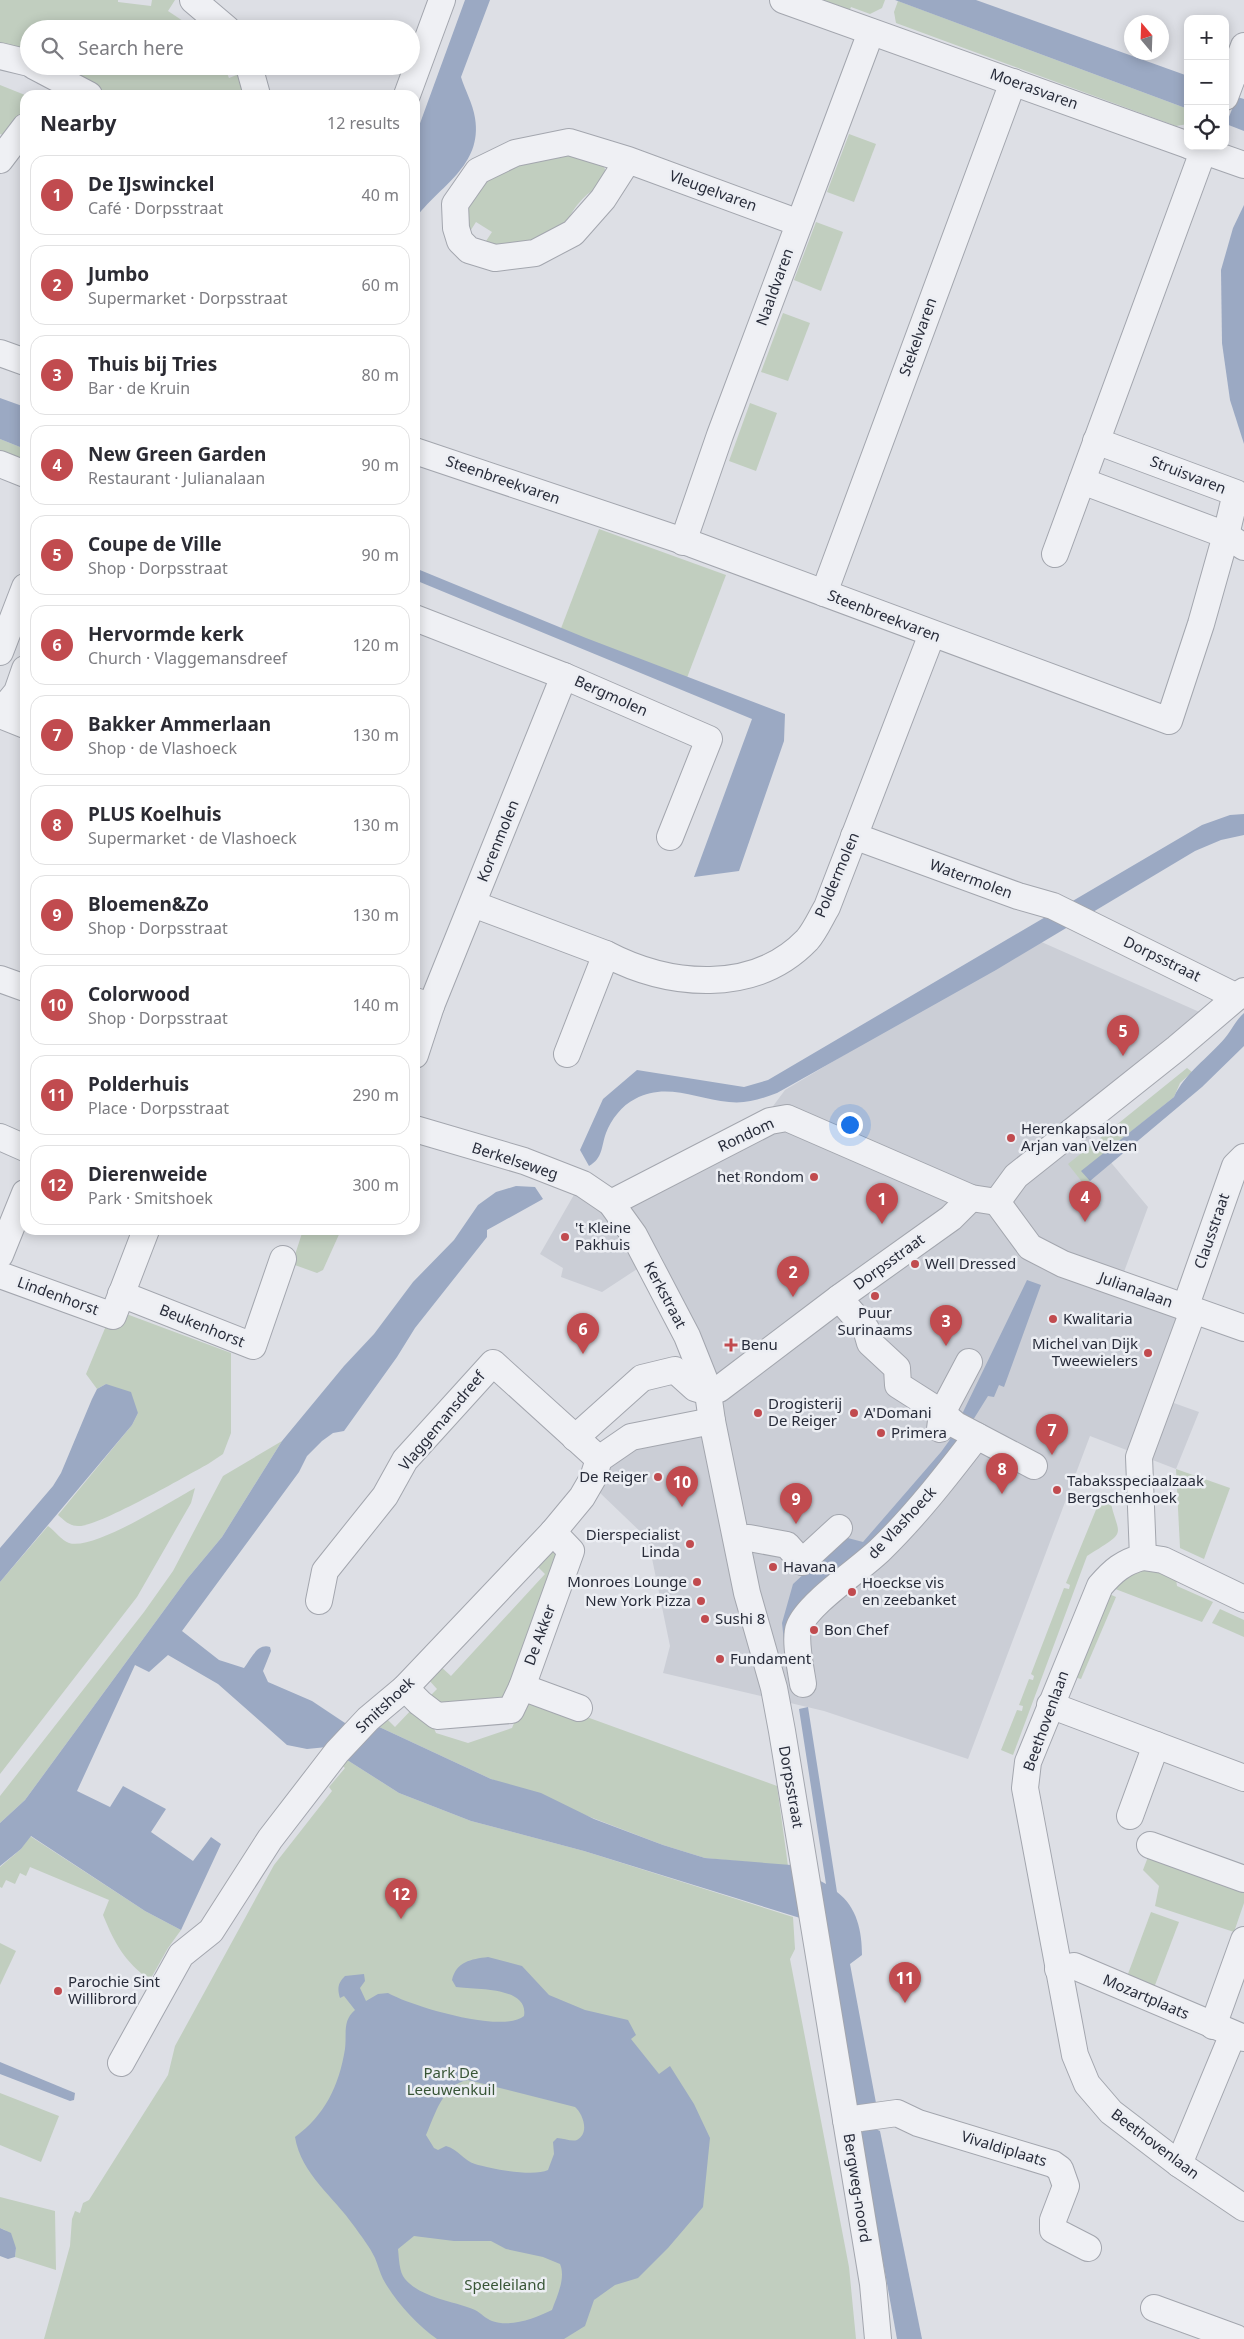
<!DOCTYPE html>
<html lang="en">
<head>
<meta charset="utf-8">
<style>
  :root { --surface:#fff; --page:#f2f2f3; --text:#2b2b33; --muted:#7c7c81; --line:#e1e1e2; --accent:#c14b4f }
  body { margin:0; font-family:"Noto Sans",sans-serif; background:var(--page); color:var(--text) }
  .controls { position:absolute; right:15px; top:15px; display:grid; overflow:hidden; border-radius:10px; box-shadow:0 2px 12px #0003 }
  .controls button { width:45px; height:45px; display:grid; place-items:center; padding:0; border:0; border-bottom:1px solid var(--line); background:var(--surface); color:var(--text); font:25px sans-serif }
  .compass { position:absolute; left:1124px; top:15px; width:45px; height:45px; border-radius:50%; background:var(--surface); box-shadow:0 2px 12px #0003; rotate:341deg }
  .you { position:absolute; left:849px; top:1124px; width:18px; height:18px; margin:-12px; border:4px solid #fff; border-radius:50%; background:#1a73e8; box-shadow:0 0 0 8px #1a73e833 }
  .badge { display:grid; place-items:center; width:32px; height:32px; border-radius:50%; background:var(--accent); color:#fff; font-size:16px; font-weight:700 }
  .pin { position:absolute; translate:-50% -41px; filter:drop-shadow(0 1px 2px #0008) }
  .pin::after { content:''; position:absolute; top:26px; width:18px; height:15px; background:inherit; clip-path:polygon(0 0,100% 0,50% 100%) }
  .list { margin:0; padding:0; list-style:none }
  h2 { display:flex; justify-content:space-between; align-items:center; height:65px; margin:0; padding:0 20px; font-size:21px }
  h2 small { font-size:16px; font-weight:400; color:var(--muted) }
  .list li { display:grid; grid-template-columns:32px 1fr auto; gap:15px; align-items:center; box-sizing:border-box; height:80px; margin:0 10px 10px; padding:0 10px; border:1px solid var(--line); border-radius:15px }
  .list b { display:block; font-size:19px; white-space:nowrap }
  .list p { margin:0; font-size:16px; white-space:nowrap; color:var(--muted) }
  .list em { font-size:16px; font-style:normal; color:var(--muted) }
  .icon { flex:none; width:28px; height:28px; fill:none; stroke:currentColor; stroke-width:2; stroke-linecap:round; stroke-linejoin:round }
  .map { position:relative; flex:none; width:1244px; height:2339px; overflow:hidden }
  .search { position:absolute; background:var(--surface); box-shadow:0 2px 12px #0003; left:20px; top:20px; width:400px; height:55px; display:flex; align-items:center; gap:12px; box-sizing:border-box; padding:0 18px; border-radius:28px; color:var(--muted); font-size:19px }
  .panel { position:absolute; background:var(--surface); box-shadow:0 2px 12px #0003; left:20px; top:90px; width:400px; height:1145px; border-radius:15px }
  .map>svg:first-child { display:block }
</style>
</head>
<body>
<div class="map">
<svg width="1244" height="2339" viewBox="0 0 1244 2339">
  <rect width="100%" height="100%" fill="#dddfe5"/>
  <path fill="#cbced6" d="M1037 940 1213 1018 1079 1124 1148 1207 1118 1288 1186 1312 1157 1397 1199 1412 1176 1469 1090 1436 968 1759 824 1711 663 1673 670 1646 648 1539 598 1491 607 1464 628 1450 724 1425 718 1376 660 1254 602 1292 561 1277 563 1268 540 1254 579 1186 610 1207 750 1137 785 1090Z"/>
  <g fill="#c1cebf">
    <path d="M0 0H118V2L151 6 152 0H175L168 11 195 29H29V55L0 47Z"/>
    <path d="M816 0H885L882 8 870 14 851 7 849 12Z"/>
    <path d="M898 1 1188 109V124L1176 126 896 23 894 12Z"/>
    <path d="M51 66H224L229 78 244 72 249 95H103L86 89Z"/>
    <path d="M0 85 25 95V109L6 136 0 134Z"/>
    <path d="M849 134 876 144 854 202 827 192Z"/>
    <path d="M563 153 603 164 606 172 601 187C588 189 569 212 567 225L514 249 484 244 492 232 476 222 469 233 461 215 475 184 508 167Z"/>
    <path d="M816 222 843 232 821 291 794 280Z"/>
    <path d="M783 313 810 323 788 381 761 372Z"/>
    <path d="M750 403 777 413 756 471 729 461Z"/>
    <path d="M0 439 25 449V466L0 457Z"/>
    <path d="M599 529 726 575 685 683 560 631Z"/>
    <path d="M1187 1068 1192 1072 1180 1083 1174 1097 1082 1171 1090 1181 1086 1187 1068 1164Z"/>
    <path d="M303 1230H341L323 1270 317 1273 292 1264Z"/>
    <path d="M113 1309 231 1353V1433L223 1454 208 1464C186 1476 96 1528 78 1526 69 1526 64 1520 58 1515L132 1425 138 1413 106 1384 97 1389 86 1374Z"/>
    <path d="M282 1441 222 1537 187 1579 25 1800 0 1823V1796L144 1612 173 1571 223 1476Z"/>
    <path d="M1176 1469 1230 1488 1204 1559 1180 1548Z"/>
    <path d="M195 1488 191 1503 137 1597 0 1774V1582L48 1526C54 1530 62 1541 69 1543 93 1551 171 1501 195 1488Z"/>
    <path d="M1109 1494C1117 1539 1132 1528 1087 1556L1013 1755 1001 1750 1017 1710 1022 1711 1023 1706 1019 1705 1029 1679 1033 1680 1034 1676 1031 1674 1064 1588 1069 1589 1070 1585 1066 1583 1102 1495Z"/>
    <path d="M550 1545 561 1554 509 1705 468 1709 426 1700 437 1689 427 1678 439 1665 451 1676 545 1574 534 1563Z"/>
    <path d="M1128 1568 1175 1572 1177 1586 1213 1602 1202 1622 1110 1587Z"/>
    <path d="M1107 1593 1116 1597 1081 1679 1071 1676Z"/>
    <path d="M1220 1609 1244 1620V1637L1212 1623Z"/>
    <path d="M526 1695 777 1786 788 1866 705 1858 663 1845 491 1779 375 1725 384 1716 395 1727 415 1706 428 1715 436 1733 468 1743 512 1728Z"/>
    <path d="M344 1758 399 1793 471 1821 584 1851 793 1917 795 1949 790 1959 849 2267 856 2339H44L70 2246 72 2219 75 2211 80 2213 83 2203 89 2200 168 2075 175 2046 274 1865 332 1791 329 1787 345 1768 339 1763Z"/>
    <path d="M30 1836 145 1911 181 1930 168 1948 150 1980C124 1961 115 1944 103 1915L109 1900 30 1867 26 1876 20 1873 15 1884 6 1880 2 1888 0 1887V1867L21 1849Z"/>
    <path d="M1151 1849 1244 1881V1903L1234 1932 1155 1906 1159 1886 1143 1870Z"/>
    <path d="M1151 1912 1179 1922 1152 1993 1125 1982Z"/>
    <path d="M0 1943 16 1951 0 1985Z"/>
    <path d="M0 2093 59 2116 41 2162 0 2145Z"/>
    <path d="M0 2197 55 2211 56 2270 15 2257 16 2248 5 2230 0 2228Z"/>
  </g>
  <g fill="#9ba9c3" fill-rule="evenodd">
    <path d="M465 0H490L461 77C465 90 473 104 475 118 483 166 439 186 415 219V137Z"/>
    <path d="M895 0H976L1188 76V109Z"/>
    <path d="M1237 97 1244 99V131L1226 124Z"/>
    <path d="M1244 205V444L1230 400 1222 343 1221 270 1233 228Z"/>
    <path d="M0 398 25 407V449L0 439Z"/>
    <path d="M415 568 586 638 785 714 784 741 739 871 694 877 752 719 415 580Z"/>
    <path d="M1244 814V835L1221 840 1195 851 996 970 777 1093C761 1099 746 1104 729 1102 696 1099 666 1082 635 1099 622 1105 611 1120 606 1133 601 1147 603 1158 589 1166L580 1150 603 1099 637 1070 744 1087 768 1080 1202 825 1230 815Z"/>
    <path d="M1244 1013V1046L1202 1087 1090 1181 1081 1171 1174 1097C1185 1073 1208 1058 1225 1038 1232 1030 1235 1021 1244 1013Z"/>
    <path d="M516 1186 535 1187 543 1199 487 1230V1237L415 1328 397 1357 344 1431 333 1433 322 1441 307 1456 299 1472 182 1631 219 1660 244 1668C251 1659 257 1643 270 1647L271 1651 263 1671 268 1682 312 1701 351 1727 327 1747 307 1749 287 1745 218 1684 168 1655 149 1672 135 1665 77 1791 110 1807 123 1786 166 1809 151 1832 193 1861 211 1837 221 1844 181 1930 145 1911 31 1836 21 1849 0 1866V1823L25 1800 187 1579 222 1537 282 1441 344 1366 374 1334 413 1282 454 1240 478 1205 496 1192Z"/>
    <path d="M1027 1280 1041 1285 1004 1387 999 1385 994 1397 988 1396 950 1457 910 1506 798 1610 796 1666 787 1668 782 1623 793 1584 844 1537 863 1542 941 1452 949 1441Z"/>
    <path d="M106 1384 131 1392 138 1413 132 1425 0 1582V1548L53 1486 61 1473 92 1399 97 1389Z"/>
    <path d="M808 1707 837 1892C857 1907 862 1931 862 1955L850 1964 876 2103 866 2106 857 2105 826 1926 584 1851 471 1821 399 1793 344 1758 375 1725 491 1779 541 1793 594 1819 663 1845 705 1858 791 1865 826 1884 799 1709Z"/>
    <path d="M488 1957 522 1966 549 1995 585 2010 628 2020 636 2035 631 2039 659 2074 670 2066 694 2104 710 2138 703 2207 668 2248 638 2278 615 2285 594 2300 585 2326 564 2339H437C417 2325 395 2301 383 2279 380 2273 378 2265 375 2258 370 2247 361 2236 354 2226 334 2197 301 2174 295 2137 325 2115 339 2086 345 2049 347 2034 342 2021 355 2010L344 1996 340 1998C337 1988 338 1983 345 1976L364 1974 365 1981 360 1988 366 2001 378 1994 388 1993C411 2006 503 2034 524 2016 529 1986 475 1990 456 1987L452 1980C456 1962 471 1959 488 1957ZM468 2080 575 2107C583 2114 590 2133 577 2140 572 2142 563 2138 557 2138L553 2142 554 2154 548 2170C534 2177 491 2169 475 2164 464 2161 458 2149 446 2146L438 2150 434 2148 426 2135C435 2115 443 2084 468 2080ZM414 2236 454 2241H491L506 2249 543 2257 560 2264C566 2278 557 2296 552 2310 535 2318 511 2328 492 2321 486 2319 481 2313 475 2310 454 2301 421 2298 405 2279 399 2272 399 2258 398 2249Z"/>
    <path d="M0 2062 75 2093 74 2100 70 2101 0 2074Z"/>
    <path d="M869 2126 880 2131 922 2339H897L860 2134Z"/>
    <path d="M0 2228 11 2233 16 2248 15 2257 8 2259 0 2256Z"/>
  </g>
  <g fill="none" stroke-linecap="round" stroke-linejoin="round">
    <g stroke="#a3a6ae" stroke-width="28">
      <g id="minor">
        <path d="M193 0 227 29"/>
        <path d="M783 0 1188 145"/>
        <path d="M0 56 29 63"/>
        <path d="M34 66 89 95"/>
        <path d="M249 66 257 95"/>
        <path d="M407 95 442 0"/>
        <path d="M1225 97 1244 46"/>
        <path d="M1190 146 1244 165"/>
        <path d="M0 160 25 127"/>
        <path d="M628 160 603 199 573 233 535 253 495 258 469 250 460 241 456 228 455 204 478 171 515 153 569 142 628 160 799 223"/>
        <path d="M0 353 25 362"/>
        <path d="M415 451 692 544 1169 721 1201 624 1226 535 1244 547"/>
        <path d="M0 464 25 474"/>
        <path d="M1082 481 1226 535 1236 493 1096 441"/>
        <path d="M683 542 720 435 871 32"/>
        <path d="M1055 554 1205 146"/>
        <path d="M824 593 1013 82"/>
        <path d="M415 618 564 676 709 739 670 837"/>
        <path d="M0 652 25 587"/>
        <path d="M0 713 17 692 25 669"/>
        <path d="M0 715 25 725"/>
        <path d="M854 836 1018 896 1053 906 1237 997"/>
        <path d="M473 904 606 954C669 987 754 995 807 940 815 931 821 917 827 907L932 634"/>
        <path d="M0 979 25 988"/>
        <path d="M415 1001 431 1006 415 1055"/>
        <path d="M431 1006 564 676"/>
        <path d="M567 1054 606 954"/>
        <path d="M415 1129 524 1161 583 1184 611 1203 634 1235 687 1336 707 1386 712 1421 747 1593 774 1688 782 1731 873 2284 878 2339"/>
        <path d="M0 1137 25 1148"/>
        <path d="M997 1202 1016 1176 1177 1048 1244 991"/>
        <path d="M997 1202 1030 1247 1063 1264 1244 1328"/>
        <path d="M611 1203 770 1121 787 1118 971 1198 997 1202"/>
        <path d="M0 1255 25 1193"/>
        <path d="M0 1275 113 1316 146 1230"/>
        <path d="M121 1294 253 1346 283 1259"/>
        <path d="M839 1298 866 1329 870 1343 897 1368 898 1385 942 1413 956 1425 1034 1466"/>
        <path d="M1185 1308 1235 1166 1244 1157"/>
        <path d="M1193 1311 1139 1457 1143 1557C1123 1562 1113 1571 1100 1586L1028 1762 1025 1788 1075 2055 1087 2084 1111 2112 1179 2164 1244 2208"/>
        <path d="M708 1392 719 1389 839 1298 951 1218 971 1198"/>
        <path d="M940 1429 942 1413 969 1362"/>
        <path d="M575 1438 642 1378 675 1370 695 1388 708 1392"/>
        <path d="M553 1532 571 1551 522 1687 579 1708"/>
        <path d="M737 1539 749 1538 787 1545 802 1562 839 1528"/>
        <path d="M1143 1557 1163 1560 1244 1599"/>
        <path d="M319 1601 325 1571 385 1496 405 1460 493 1363 599 1459"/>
        <path d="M803 1684C801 1670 794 1639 799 1627 808 1603 861 1569 881 1549 916 1515 947 1475 977 1436"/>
        <path d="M405 1688 420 1703 437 1716 511 1710 522 1687"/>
        <path d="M1050 1705 1244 1778"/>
        <path d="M1130 1816 1156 1745"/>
        <path d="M1150 1845 1244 1879"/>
        <path d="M1058 1969 1074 1966 1244 2038"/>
        <path d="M1213 2026 1244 1940"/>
        <path d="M121 2063 181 1955 211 1931 270 1839 337 1752 368 1719 405 1688 553 1532 582 1497 593 1478 599 1459 631 1437 712 1421"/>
        <path d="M846 2120 897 2113 918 2123 1053 2164 1060 2169 1066 2186 1053 2220V2230L1088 2248"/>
        <path d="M1179 2164 1233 2034"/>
        <path d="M1154 2308 1236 2338"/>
      </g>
    </g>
    <use href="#minor" stroke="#eff0f4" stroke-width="26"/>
  </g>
  <g fill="#c14b4f" stroke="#eceef3" stroke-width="2">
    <circle cx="1011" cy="1138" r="5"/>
    <circle cx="814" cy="1177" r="5"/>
    <circle cx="565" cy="1237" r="5"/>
    <circle cx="915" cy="1264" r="5"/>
    <circle cx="875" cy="1296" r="5"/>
    <circle cx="1053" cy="1319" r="5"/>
    <path d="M728.5 1337.5h5v5h5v5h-5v5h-5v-5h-5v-5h5z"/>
    <circle cx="1148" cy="1353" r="5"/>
    <circle cx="758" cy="1413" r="5"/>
    <circle cx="854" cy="1413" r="5"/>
    <circle cx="881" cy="1433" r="5"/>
    <circle cx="658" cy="1477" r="5"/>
    <circle cx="1057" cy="1490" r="5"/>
    <circle cx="690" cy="1544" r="5"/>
    <circle cx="773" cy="1567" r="5"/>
    <circle cx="697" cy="1582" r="5"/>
    <circle cx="852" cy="1592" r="5"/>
    <circle cx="701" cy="1601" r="5"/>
    <circle cx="705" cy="1619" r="5"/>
    <circle cx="814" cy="1630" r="5"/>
    <circle cx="720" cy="1659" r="5"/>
    <circle cx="58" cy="1991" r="5"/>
  </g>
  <g text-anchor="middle" stroke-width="5" stroke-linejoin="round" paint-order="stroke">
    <g font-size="15" fill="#282c3a" stroke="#eceef3">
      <text transform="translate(1034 89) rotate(20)" y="5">Moerasvaren</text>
      <text transform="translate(713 191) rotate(20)" y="5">Vleugelvaren</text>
      <text transform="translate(775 287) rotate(-70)" y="5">Naaldvaren</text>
      <text transform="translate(918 337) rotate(-70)" y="5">Stekelvaren</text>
      <text transform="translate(1188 475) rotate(21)" y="5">Struisvaren</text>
      <text transform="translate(503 480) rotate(19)" y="5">Steenbreekvaren</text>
      <text transform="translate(884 616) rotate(21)" y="5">Steenbreekvaren</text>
      <text transform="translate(611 696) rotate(24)" y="5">Bergmolen</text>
      <text transform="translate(498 841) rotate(-68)" y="5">Korenmolen</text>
      <text transform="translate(837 875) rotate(-67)" y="5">Poldermolen</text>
      <text transform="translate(971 879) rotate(20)" y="5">Watermolen</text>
      <text transform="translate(1162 959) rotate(26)" y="5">Dorpsstraat</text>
      <text transform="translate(746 1135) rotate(-25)" y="5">Rondom</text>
      <text transform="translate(515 1161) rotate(18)" y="5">Berkelseweg</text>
      <text transform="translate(1212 1231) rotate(-71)" y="5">Clausstraat</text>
      <text transform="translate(889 1262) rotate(-36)" y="5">Dorpsstraat</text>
      <text transform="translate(1136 1290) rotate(20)" y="5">Julianalaan</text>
      <text transform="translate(665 1295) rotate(62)" y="5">Kerkstraat</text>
      <text transform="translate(58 1296) rotate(20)" y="5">Lindenhorst</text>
      <text transform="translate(202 1326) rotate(22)" y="5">Beukenhorst</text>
      <text transform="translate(442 1421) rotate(-50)" y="5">Vlaggemansdreef</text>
      <text transform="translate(902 1523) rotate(-47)" y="5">de Vlashoeck</text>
      <text transform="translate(540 1635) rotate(-70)" y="5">De Akker</text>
      <text transform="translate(385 1705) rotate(-43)" y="5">Smitshoek</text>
      <text transform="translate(1046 1721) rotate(-70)" y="5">Beethovenlaan</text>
      <text transform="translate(791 1787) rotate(80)" y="5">Dorpsstraat</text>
      <text transform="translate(1146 1997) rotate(23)" y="5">Mozartplaats</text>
      <text transform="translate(1155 2144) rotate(37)" y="5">Beethovenlaan</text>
      <text transform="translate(1004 2149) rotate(17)" y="5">Vivaldiplaats</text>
      <text transform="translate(857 2188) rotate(81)" y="5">Bergweg-noord</text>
    </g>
    <g font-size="15" fill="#282c3a" stroke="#eceef3" text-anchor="start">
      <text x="1021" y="1134">Herenkapsalon<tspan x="1021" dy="17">Arjan van Velzen</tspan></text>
      <text x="804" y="1182" text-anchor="end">het Rondom</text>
      <text x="575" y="1233">'t Kleine<tspan x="575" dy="17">Pakhuis</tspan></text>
      <text x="925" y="1269">Well Dressed</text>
      <text x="875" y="1318" text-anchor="middle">Puur<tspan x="875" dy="17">Surinaams</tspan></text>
      <text x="1063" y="1324">Kwalitaria</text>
      <text x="1138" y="1349" text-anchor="end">Michel van Dijk<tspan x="1138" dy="17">Tweewielers</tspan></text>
      <text x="741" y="1350">Benu</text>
      <text x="768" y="1409">Drogisterij<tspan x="768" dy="17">De Reiger</tspan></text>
      <text x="864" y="1418">A'Domani</text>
      <text x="891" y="1438">Primera</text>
      <text x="648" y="1482" text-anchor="end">De Reiger</text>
      <text x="1067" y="1486">Tabaksspeciaalzaak<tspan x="1067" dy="17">Bergschenhoek</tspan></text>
      <text x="680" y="1540" text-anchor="end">Dierspecialist<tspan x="680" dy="17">Linda</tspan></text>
      <text x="783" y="1572">Havana</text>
      <text x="687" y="1587" text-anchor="end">Monroes Lounge</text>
      <text x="862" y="1588">Hoeckse vis<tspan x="862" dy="17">en zeebanket</tspan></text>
      <text x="691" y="1606" text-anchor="end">New York Pizza</text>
      <text x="715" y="1624">Sushi 8</text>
      <text x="824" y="1635">Bon Chef</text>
      <text x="730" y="1664">Fundament</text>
      <text x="68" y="1987">Parochie Sint<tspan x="68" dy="17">Willibrord</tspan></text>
    </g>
    <g font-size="15" fill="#385536" stroke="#eceef3">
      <text x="451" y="2078">Park De<tspan x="451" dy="17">Leeuwenkuil</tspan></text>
      <text x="505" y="2290">Speeleiland</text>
    </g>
  </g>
</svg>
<div class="controls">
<button>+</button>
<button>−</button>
<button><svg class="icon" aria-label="locate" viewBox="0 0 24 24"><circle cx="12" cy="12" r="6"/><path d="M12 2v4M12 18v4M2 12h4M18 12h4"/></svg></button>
</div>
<svg class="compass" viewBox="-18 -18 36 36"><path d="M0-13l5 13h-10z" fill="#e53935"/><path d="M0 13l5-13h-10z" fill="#7c7c81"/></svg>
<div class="you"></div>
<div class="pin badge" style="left:882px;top:1224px">1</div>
<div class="pin badge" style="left:793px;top:1297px">2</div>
<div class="pin badge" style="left:946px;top:1346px">3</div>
<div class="pin badge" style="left:1085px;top:1222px">4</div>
<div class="pin badge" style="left:1123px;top:1056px">5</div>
<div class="pin badge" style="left:583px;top:1354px">6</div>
<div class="pin badge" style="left:1052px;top:1455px">7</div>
<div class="pin badge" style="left:1002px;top:1494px">8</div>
<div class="pin badge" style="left:796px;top:1524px">9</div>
<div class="pin badge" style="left:682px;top:1507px">10</div>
<div class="pin badge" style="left:905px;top:2003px">11</div>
<div class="pin badge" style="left:401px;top:1919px">12</div>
<div class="search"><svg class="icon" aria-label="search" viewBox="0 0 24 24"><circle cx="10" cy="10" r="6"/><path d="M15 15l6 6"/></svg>Search here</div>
<section class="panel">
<h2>Nearby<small>12 results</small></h2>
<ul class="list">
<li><span class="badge">1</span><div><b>De IJswinckel</b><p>Café · Dorpsstraat</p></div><em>40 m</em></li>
<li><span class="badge">2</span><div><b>Jumbo</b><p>Supermarket · Dorpsstraat</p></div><em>60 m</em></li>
<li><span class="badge">3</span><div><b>Thuis bij Tries</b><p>Bar · de Kruin</p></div><em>80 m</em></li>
<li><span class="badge">4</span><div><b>New Green Garden</b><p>Restaurant · Julianalaan</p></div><em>90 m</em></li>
<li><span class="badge">5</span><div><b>Coupe de Ville</b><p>Shop · Dorpsstraat</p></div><em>90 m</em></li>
<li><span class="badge">6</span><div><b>Hervormde kerk</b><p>Church · Vlaggemansdreef</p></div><em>120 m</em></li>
<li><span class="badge">7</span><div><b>Bakker Ammerlaan</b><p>Shop · de Vlashoeck</p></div><em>130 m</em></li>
<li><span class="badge">8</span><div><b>PLUS Koelhuis</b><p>Supermarket · de Vlashoeck</p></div><em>130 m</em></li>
<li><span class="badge">9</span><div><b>Bloemen&amp;Zo</b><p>Shop · Dorpsstraat</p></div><em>130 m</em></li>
<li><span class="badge">10</span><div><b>Colorwood</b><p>Shop · Dorpsstraat</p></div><em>140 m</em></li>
<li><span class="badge">11</span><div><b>Polderhuis</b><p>Place · Dorpsstraat</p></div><em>290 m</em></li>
<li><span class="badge">12</span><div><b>Dierenweide</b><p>Park · Smitshoek</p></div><em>300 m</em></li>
</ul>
</section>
</div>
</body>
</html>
